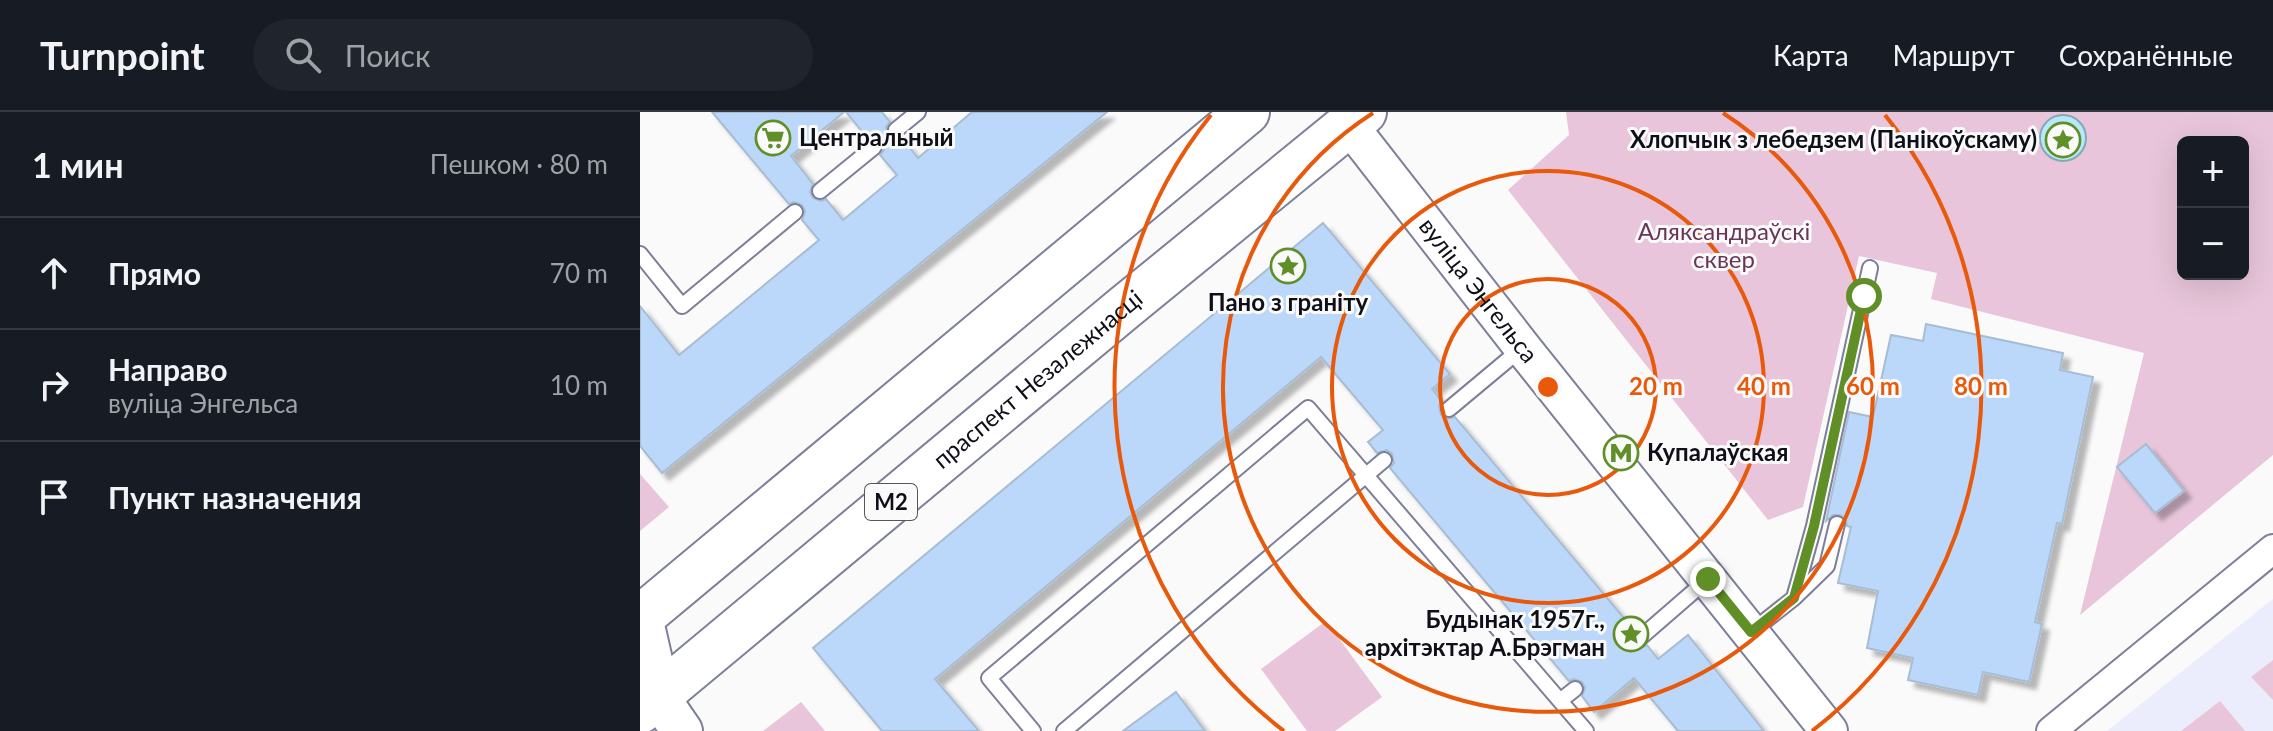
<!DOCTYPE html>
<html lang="ru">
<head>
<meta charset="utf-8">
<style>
  :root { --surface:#171b24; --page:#20242c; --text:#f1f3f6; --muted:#9ea1a6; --line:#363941 }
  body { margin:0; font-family:Lato,sans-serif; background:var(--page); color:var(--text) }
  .controls { position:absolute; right:24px; top:24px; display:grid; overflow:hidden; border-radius:12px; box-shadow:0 8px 32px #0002 }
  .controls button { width:72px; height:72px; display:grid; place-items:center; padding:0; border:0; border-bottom:2px solid var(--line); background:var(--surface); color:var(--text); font:40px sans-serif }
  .stop { position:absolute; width:24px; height:24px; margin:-18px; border:6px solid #5f8f26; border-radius:50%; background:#fff }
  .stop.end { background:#5f8f26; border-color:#fff; box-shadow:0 2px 8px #0008 }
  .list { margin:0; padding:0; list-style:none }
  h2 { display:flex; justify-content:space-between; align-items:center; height:104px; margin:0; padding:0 32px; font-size:34px }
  h2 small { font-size:26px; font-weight:400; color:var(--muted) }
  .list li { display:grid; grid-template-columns:52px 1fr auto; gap:24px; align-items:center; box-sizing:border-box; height:112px; padding:0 32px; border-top:2px solid var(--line) }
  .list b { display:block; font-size:30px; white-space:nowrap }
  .list p { margin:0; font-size:26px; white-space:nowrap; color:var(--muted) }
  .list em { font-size:26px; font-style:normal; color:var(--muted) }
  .icon { flex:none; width:44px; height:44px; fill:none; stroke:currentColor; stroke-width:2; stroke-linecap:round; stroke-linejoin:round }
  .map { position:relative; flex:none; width:1633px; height:619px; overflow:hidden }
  header { display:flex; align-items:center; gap:48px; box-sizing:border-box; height:112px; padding:0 40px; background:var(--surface); border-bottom:2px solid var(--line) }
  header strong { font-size:38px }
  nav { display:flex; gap:44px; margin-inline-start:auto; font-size:28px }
  .search { width:560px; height:72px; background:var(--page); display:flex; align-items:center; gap:20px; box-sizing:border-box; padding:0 28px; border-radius:44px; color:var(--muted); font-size:30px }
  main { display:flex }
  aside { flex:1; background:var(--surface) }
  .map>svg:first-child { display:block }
</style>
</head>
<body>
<header>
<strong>Turnpoint</strong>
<div class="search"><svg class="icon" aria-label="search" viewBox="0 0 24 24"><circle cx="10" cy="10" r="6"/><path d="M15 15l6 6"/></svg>Поиск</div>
<nav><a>Карта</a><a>Маршрут</a><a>Сохранённые</a></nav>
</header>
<main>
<aside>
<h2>1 мин<small>Пешком · 80 m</small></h2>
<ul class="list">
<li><svg class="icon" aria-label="ahead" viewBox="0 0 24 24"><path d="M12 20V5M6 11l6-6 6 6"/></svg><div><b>Прямо</b></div><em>70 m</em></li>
<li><svg class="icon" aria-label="right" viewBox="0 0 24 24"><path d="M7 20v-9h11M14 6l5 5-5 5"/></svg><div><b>Направо</b><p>вуліца Энгельса</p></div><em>10 m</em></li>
<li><svg class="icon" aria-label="arrive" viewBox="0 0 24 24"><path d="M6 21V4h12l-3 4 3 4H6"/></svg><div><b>Пункт назначения</b></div></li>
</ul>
</aside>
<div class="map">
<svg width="1633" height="619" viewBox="0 0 1633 619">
  <defs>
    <filter id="shadow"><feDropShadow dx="7" dy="7" stdDeviation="2" flood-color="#0004"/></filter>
  </defs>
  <rect width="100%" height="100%" fill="#fafafa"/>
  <path fill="#ecedfc" d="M1633 487V619H1467Z"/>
  <g fill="#e8c5da" fill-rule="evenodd">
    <path d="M926 0H1633V343L1440 503 1504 241 1291 187 1297 161 1219 144 1163 395 1128 408 868 78 929 23ZM1543 30H1603V162H1543Z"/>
    <path d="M0 362 29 395 0 419Z"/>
    <path d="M686 509 742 585 695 619H667L621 557Z"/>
    <path d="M1633 548V588L1611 565Z"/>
    <path d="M1580 589 1605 619H1541Z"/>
    <path d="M161 590 185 619H123Z"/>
  </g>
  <circle fill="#b7e9fb" stroke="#85a8b7" stroke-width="2" cx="1423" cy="26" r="23"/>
  <g fill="#bbd8fa" stroke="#a8bcd3" stroke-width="2" filter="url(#shadow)">
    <path d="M72 0H204L151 44 173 72 170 80 173 86 181 89 186 87 203 108 257 63 240 43 244 38 242 29 237 25 228 27 206 0H242L250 10 246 15 248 24 253 28 262 26 278 46 332 0H467L22 361 0 334V194L39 243 179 128 162 108 165 99 162 93 154 90 149 92Z"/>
    <path d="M683 111 810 262 792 277 802 289 799 294 801 303 806 307 815 305 994 518 990 527 993 533 1001 536 1007 533 1018 547 1048 523 1124 619H1038L994 566 954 600 942 584 945 576 942 570 934 567 929 569 750 356 754 351 752 342 747 338 737 341 728 330 743 318 681 245 295 567 339 619H242L173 536Z"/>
    <path d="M1286 212 1423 241 1420 258 1453 265 1422 412 1417 411 1395 510 1402 512 1389 570 1343 560 1338 583 1268 568 1273 546 1227 536 1238 479 1198 471 1211 415 1207 414 1206 408 1200 403H1193L1186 409 1209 300 1233 305 1251 223 1283 229Z"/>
    <path d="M1506 332 1544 379 1515 401 1477 355Z"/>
    <path d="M536 580 565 619H483Z"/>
  </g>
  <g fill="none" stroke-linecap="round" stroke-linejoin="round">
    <g stroke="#7d7f99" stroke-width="18">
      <g id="service">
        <path d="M256 18 278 0"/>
        <path d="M180 79 234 35"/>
        <path d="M0 142 42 194 155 100"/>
        <path d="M809 297 882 236"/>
        <path d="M1155 485 1187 454 1197 412"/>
        <path d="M1111 520 1154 486 1174 414 1230 156"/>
        <path d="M1000 526 1068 467"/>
        <path d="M921 588 935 577"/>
        <path d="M393 619 349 566 668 296 946 619"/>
        <path d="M424 619 744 348"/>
      </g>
    </g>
    <g stroke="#7d7f99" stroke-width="32">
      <path id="minor" d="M1411 619 1633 437"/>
    </g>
    <g stroke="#7d7f99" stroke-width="40">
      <g id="tertiary">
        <path id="s1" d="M709 13 882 235 1189 619"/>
      </g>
    </g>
    <g stroke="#7d7f99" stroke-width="44">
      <path id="secondary" d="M18 584 42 619"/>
    </g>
    <g stroke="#7d7f99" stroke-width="48">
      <g id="primary">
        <path d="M0 505 18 584"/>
        <path d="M0 506 607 0"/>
        <path id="s2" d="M0 599 484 196 724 0"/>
      </g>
    </g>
    <use href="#service" stroke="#fff" stroke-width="14"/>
    <use href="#minor" stroke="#fff" stroke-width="28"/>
    <use href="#tertiary" stroke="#fff" stroke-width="36"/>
    <use href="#secondary" stroke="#fff" stroke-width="40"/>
    <use href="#primary" stroke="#fff" stroke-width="44"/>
  </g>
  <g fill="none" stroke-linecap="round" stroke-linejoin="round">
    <path stroke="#5f8f26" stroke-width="10" d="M1068 467 1111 520 1154 486 1174 414 1224 184"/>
  </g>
  <g fill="none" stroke="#e8590c" stroke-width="4">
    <circle cx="908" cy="275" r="108"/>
    <circle cx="908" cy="275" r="216"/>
    <path d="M1083 1A325 325 0 1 1 733 1"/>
    <path d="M644 619A433 433 0 0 1 571 3M1245 3A433 433 0 0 1 1172 619"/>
  </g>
  <defs>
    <g id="supermarket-ring" transform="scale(1.8)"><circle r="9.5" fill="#fafafa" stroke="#5f8f26" stroke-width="1.5"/><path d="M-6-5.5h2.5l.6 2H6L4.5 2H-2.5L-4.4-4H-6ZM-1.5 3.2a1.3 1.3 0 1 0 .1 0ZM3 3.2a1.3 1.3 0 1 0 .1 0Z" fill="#5f8f26"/></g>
    <g id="sight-ring" transform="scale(1.8)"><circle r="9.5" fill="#fafafa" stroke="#5f8f26" stroke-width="1.5"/><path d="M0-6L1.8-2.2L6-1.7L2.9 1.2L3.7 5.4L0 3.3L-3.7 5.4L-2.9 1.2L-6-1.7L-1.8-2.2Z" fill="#5f8f26"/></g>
    <g id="metro-ring" transform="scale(1.8)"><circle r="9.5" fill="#fafafa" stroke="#5f8f26" stroke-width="1.5"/><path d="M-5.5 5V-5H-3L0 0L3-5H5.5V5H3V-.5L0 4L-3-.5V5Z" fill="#5f8f26"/></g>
  </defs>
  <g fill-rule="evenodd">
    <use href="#supermarket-ring" x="133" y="26"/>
    <use href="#sight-ring" x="1423" y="28"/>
    <use href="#sight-ring" x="648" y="154"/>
    <use href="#metro-ring" x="981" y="341"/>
    <use href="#sight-ring" x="991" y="522"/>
  </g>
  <g text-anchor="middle" stroke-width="6" stroke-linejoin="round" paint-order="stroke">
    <rect fill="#fafafa" stroke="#56565c" stroke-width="2" x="225" y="372" width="52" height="36" rx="6"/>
    <g font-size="22" font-weight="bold" fill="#0f0f19">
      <text x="251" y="398">М2</text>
    </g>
    <g font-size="24" font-weight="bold" fill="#0f0f19" stroke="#fafafa" text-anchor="start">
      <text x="159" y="34">Центральный</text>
      <text x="1397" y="36" text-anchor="end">Хлопчык з лебедзем (Панікоўскаму)</text>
      <text x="648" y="199" text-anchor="middle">Пано з граніту</text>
      <text x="1007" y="349">Купалаўская</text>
      <text x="965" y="516" text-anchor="end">Будынак 1957г.,<tspan x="965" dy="28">архітэктар А.Брэгман</tspan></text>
    </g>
    <g font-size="24" fill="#693657" stroke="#fafafa">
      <text x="1084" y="128">Аляксандраўскі<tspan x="1084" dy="28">сквер</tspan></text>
    </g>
    <g font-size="24" fill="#0f0f19" stroke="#fafafa">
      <text dy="8" stroke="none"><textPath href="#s1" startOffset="210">вуліца Энгельса</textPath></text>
      <text dy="8" stroke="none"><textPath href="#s2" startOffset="518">праспект Незалежнасці</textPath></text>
    </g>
  </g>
  <circle cx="908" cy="275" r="12" fill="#e8590c" stroke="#fafafa" stroke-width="4"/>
  <g font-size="24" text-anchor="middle" font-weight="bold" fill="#e8590c" stroke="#fafafa" stroke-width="6" stroke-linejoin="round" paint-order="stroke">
    <text x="1016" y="283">20 m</text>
    <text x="1124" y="283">40 m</text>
    <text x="1233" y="283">60 m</text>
    <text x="1341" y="283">80 m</text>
  </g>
</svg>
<div class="controls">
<button>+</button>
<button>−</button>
</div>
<div class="stop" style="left:1224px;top:184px"></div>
<div class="stop end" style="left:1068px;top:467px"></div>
</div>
</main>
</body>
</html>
